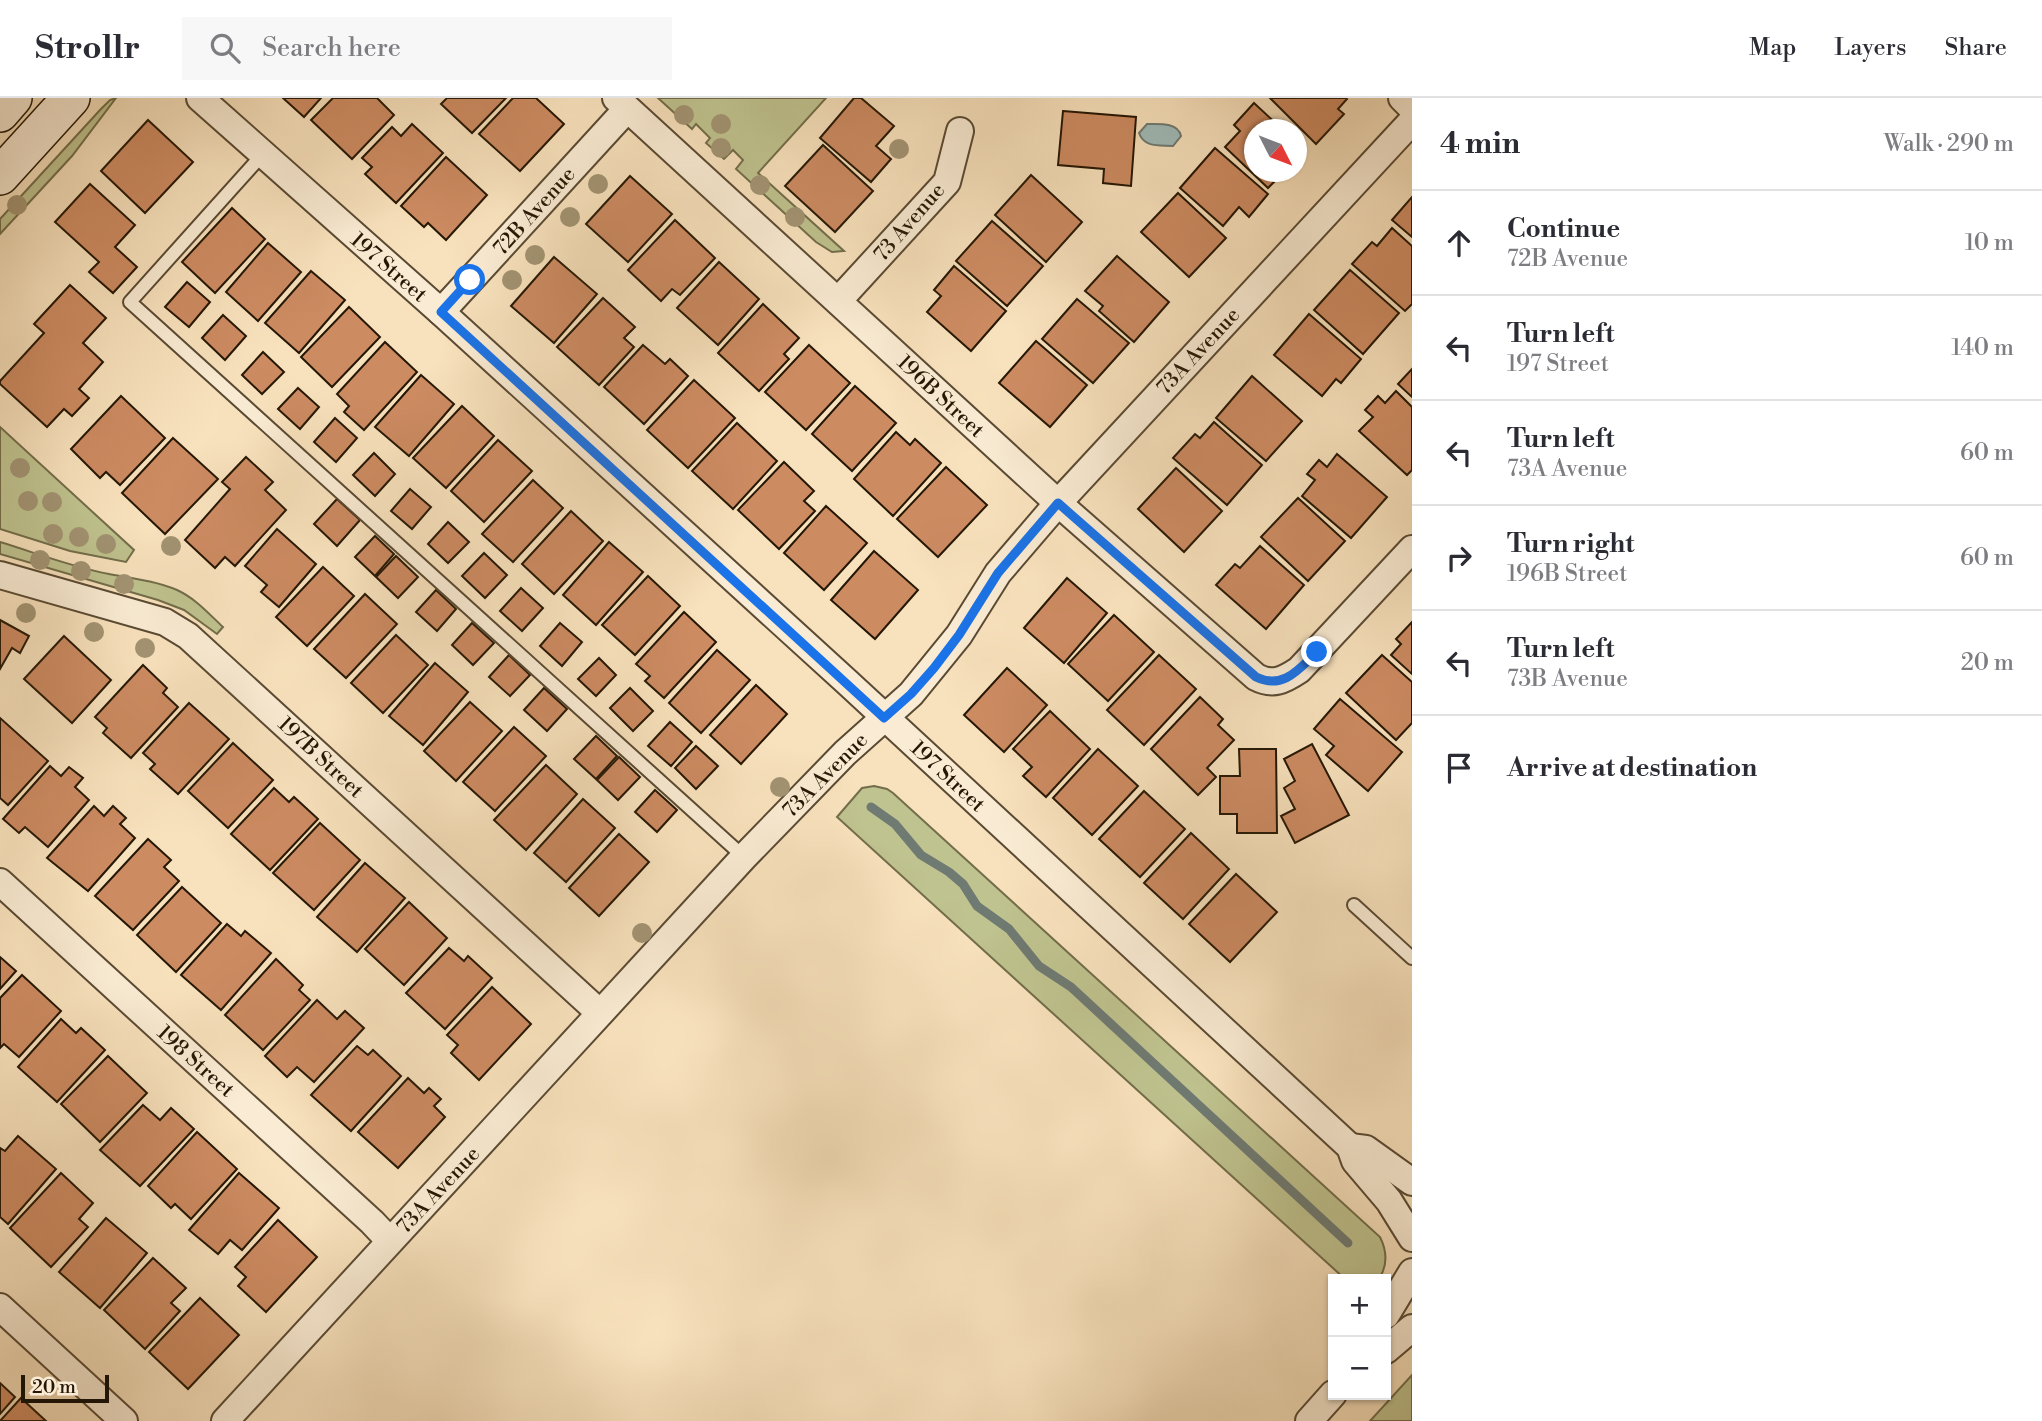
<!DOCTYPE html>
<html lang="en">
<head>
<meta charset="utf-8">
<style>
  :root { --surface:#fff; --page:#f7f7f7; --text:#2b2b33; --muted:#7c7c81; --line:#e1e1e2 }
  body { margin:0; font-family:"Libre Bodoni",serif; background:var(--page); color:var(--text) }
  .controls { position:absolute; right:21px; bottom:21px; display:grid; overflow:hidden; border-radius:0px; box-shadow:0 2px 5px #0004 }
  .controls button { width:63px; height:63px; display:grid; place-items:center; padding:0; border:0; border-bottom:2px solid var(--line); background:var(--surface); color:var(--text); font:35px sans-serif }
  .compass { position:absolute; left:1244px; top:21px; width:63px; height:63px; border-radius:50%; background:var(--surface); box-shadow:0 2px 5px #0004; rotate:132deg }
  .scale { position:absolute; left:21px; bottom:18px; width:88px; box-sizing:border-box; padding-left:7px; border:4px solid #251705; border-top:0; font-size:19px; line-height:24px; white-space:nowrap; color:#251705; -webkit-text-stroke:5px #faecd4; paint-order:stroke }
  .stop { position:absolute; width:21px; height:21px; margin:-16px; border:5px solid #1a73e8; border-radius:50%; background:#fff }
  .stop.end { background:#1a73e8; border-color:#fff; box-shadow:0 2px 7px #0008 }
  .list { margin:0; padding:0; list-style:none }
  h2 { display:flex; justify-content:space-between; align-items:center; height:91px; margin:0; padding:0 28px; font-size:30px }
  h2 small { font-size:23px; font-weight:400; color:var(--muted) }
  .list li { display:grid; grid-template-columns:46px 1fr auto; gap:21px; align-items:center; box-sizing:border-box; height:105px; padding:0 28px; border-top:2px solid var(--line) }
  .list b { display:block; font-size:26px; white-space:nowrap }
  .list p { margin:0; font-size:23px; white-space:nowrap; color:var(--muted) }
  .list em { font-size:23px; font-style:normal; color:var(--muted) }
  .icon { flex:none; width:38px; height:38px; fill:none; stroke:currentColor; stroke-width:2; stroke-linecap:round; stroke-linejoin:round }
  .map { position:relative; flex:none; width:1412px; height:1323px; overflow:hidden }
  header { display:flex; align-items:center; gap:42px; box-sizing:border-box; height:98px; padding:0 35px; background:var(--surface); border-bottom:2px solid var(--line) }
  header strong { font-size:33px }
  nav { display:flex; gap:38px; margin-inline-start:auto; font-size:24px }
  .search { width:490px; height:63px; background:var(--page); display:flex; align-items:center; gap:18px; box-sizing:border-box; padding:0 24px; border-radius:0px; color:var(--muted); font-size:26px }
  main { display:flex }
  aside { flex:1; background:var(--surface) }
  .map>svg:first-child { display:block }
</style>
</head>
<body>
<header>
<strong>Strollr</strong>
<div class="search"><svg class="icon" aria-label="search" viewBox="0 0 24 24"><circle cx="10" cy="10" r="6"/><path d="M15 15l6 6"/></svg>Search here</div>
<nav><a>Map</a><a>Layers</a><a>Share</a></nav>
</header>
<main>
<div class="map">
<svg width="1412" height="1323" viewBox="0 0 1412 1323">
  <rect width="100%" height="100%" fill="#f8e2bd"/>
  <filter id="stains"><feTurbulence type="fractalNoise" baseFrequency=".00286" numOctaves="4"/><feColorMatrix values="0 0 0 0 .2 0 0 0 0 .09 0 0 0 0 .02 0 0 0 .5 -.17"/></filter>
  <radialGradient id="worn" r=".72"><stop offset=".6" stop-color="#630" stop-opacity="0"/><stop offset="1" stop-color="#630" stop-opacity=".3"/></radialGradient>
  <g fill="#bfc38f" stroke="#726d4a" stroke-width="2">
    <path d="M116 0 72 58 0 136V121L100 12 110 2Z"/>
    <path d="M658 0H826L758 75 844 153 832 154 816 144 736 71 743 62 733 52 724 61 706 45 710 40 696 26 692 31Z"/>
    <path d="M0 329 134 452 126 464 70 453 0 431Z"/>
    <path d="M0 444C36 455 72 469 109 476 131 480 156 483 177 492 195 500 209 516 223 529L217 536 184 512 158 502 0 456Z"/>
    <path d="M874 688 887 691 893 695 1380 1139C1387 1153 1388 1167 1379 1181H1345L837 719 862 690Z"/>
    <path d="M1412 1277V1323H1370Z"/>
  </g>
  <path fill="#a0bcba" stroke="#6f7a72" stroke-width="2" d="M1147 26C1159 26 1178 24 1181 38L1173 48C1160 47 1144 50 1139 35Z"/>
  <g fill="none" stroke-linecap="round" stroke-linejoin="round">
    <path stroke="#6f7a72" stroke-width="9" d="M871 709 895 726 921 757 949 774 963 786 977 808 1009 831 1039 868 1071 889 1348 1145"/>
  </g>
  <g fill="#cd8b62" stroke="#251705" stroke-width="2">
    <path d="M283 0H321L304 19Z"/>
    <path d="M333 0H377L394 17 352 61 311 22Z"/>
    <path d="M447 0H506L472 35 441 6Z"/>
    <path d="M513 0H536L564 26 520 73 479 36Z"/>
    <path d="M854 0H861L894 28 876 48 891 61 871 84 820 40Z"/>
    <path d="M1270 0H1346L1347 1 1338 11 1344 16 1316 46Z"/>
    <path d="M1254 5 1283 32H1254V74H1284L1268 90 1225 49 1240 33 1234 27Z"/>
    <path d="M1063 13 1136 19 1131 88 1103 85 1104 71 1058 67Z"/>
    <path d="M148 22 193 64 145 115 101 73Z"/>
    <path d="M412 26 443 55 396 105 365 76 372 69 362 60 392 29 401 38Z"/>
    <path d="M823 47 873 93 835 134 785 88Z"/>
    <path d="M1215 50 1268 96 1249 119 1239 109 1223 128 1180 90Z"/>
    <path d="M446 59 487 97 446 142 428 125 424 129 401 108Z"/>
    <path d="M1031 77 1082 124 1046 164 995 117Z"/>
    <path d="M630 78 672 116 628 164 586 126Z"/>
    <path d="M90 86 135 127 115 149 137 169 113 195 89 174 99 164 55 124Z"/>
    <path d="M1178 95 1226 140 1189 179 1141 134Z"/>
    <path d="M1412 99V139L1392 122Z"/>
    <path d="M232 110 265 141 215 195 182 164Z"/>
    <path d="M675 122 715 160 680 197 672 191 661 203 628 172Z"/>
    <path d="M992 123 1043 168 1007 208 956 163Z"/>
    <path d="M1392 130 1412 148V206L1405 213 1352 166 1372 144 1377 148Z"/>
    <path d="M268 145 301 174 258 223 226 194Z"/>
    <path d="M1117 158 1169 204 1134 244 1099 213 1103 208 1085 193Z"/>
    <path d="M554 159 597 196 554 245 511 208Z"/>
    <path d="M719 164 759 201 718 247 677 210Z"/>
    <path d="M954 168 1006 213 971 253 927 214 941 198 934 192Z"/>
    <path d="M1350 172 1399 215 1363 256 1314 212Z"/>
    <path d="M311 173 345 202 299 255 265 225Z"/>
    <path d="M187 184 210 204 189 229 165 209Z"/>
    <path d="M70 187 106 220 83 245 103 264 79 291 89 300 72 318 64 311 47 329 0 286V283L44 235 34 226Z"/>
    <path d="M603 200 635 229 624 240 634 249 599 287 557 249Z"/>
    <path d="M1077 201 1129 245 1093 285 1042 241Z"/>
    <path d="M763 206 799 240 784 256 789 261 759 293 718 255Z"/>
    <path d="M349 209 380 239 332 289 301 259Z"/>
    <path d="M1309 216 1361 261 1341 285 1336 281 1322 298 1274 257Z"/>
    <path d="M223 217 246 238 225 262 202 240Z"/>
    <path d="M1036 243 1087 287 1050 329 999 285Z"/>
    <path d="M385 244 417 274 364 332 344 314 349 308 337 296Z"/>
    <path d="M643 247 665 266 670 261 688 278 644 326 604 289Z"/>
    <path d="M809 247 850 285 806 332 765 294Z"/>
    <path d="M263 254 284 274 262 296 242 277Z"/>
    <path d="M1412 271V299L1398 286Z"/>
    <path d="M421 277 454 306 409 358 375 329Z"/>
    <path d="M1252 278 1302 323 1266 363 1216 320Z"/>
    <path d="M694 282 735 320 688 370 647 332Z"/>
    <path d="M855 288 896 325 852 373 812 336Z"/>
    <path d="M298 290 319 309 300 331 278 311Z"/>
    <path d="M1396 293 1412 309V372L1407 377 1359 333 1373 319 1365 312 1378 298 1385 305Z"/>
    <path d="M121 298 165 340 120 387 106 374 100 380 71 351Z"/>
    <path d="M462 308 494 338 446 390 413 360Z"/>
    <path d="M335 320 357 340 336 364 314 344Z"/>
    <path d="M1214 324 1262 367 1227 407 1173 360 1195 336 1200 340Z"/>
    <path d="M737 325 777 363 733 411 692 373Z"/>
    <path d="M896 334 910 347 915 341 941 365 893 418 854 381Z"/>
    <path d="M173 340 218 381 165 436 122 395Z"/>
    <path d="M498 342 532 373 484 424 451 393Z"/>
    <path d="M374 355 395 376 375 398 353 377Z"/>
    <path d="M1337 356 1387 399 1351 440 1302 398 1315 382 1307 376 1319 362 1327 369Z"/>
    <path d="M246 359 273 384 265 392 286 412 235 468 225 459 215 470 185 442 230 391 222 384Z"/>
    <path d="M784 364 814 393 804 403 815 413 779 451 738 412Z"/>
    <path d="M946 369 987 407 938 459 897 421Z"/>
    <path d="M1176 370 1222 413 1184 454 1138 411Z"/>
    <path d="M533 382 563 410 513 464 482 436Z"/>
    <path d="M410 391 431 409 412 431 391 413Z"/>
    <path d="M1298 400 1345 443 1308 483 1261 439Z"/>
    <path d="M337 401 360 422 337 448 314 426Z"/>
    <path d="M826 408 867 445 824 492 784 455Z"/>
    <path d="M571 413 603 443 554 496 522 466Z"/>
    <path d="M448 424 469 444 448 465 428 446Z"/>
    <path d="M277 431 316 466 279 509 261 494 267 487 245 468Z"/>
    <path d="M375 438 394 456 375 478 355 459Z"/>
    <path d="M609 444 643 474 596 527 563 497Z"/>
    <path d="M1260 448 1304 487 1266 531 1216 487 1235 466 1240 470Z"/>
    <path d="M874 453 918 492 875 541 831 502Z"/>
    <path d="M484 455 507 477 485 500 462 478Z"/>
    <path d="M396 458 418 479 398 500 376 479Z"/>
    <path d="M323 469 354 498 307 548 276 519Z"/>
    <path d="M648 478 680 508 635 557 602 527Z"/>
    <path d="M1067 480 1107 515 1064 565 1024 530Z"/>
    <path d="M521 490 543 510 522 533 500 513Z"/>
    <path d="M436 492 456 511 437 533 416 514Z"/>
    <path d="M365 496 397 526 346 580 314 551Z"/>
    <path d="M684 514 716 544 664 600 645 583 650 578 636 566Z"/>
    <path d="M1114 517 1154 554 1108 603 1068 566Z"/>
    <path d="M0 522 29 538 20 555 12 550 0 571Z"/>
    <path d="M1412 524V576L1391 557 1401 546 1396 541Z"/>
    <path d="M472 525 494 545 473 567 452 547Z"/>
    <path d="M560 525 582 544 562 568 540 548Z"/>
    <path d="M396 537 428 567 383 615 351 585Z"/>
    <path d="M64 538 111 582 72 625 24 581Z"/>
    <path d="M717 552 750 582 701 635 669 605Z"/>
    <path d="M509 557 530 577 510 598 489 579Z"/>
    <path d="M1159 557 1196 591 1144 647 1107 612Z"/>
    <path d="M1382 557 1412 584V625L1396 642 1346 595Z"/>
    <path d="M599 560 616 577 596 598 578 581Z"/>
    <path d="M435 565 468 594 423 647 389 618Z"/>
    <path d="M143 567 167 590 163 595 178 609 131 660 103 635 107 630 95 619Z"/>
    <path d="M1007 570 1047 607 1004 654 964 617Z"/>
    <path d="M756 587 787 616 741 666 710 637Z"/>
    <path d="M544 590 567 611 547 633 524 612Z"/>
    <path d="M630 590 653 613 633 633 610 610Z"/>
    <path d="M1200 599 1223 621 1218 627 1234 642 1207 670 1216 679 1198 697 1151 651Z"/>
    <path d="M1340 601 1402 654 1368 693 1326 657 1334 648 1314 631Z"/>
    <path d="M470 604 502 633 456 683 424 653Z"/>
    <path d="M189 605 229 641 178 696 150 671 155 666 143 655Z"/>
    <path d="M1050 613 1090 651 1046 699 1023 678 1032 669 1013 651Z"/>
    <path d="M0 620 48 663 8 707 0 700Z"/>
    <path d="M670 624 692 644 671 668 648 648Z"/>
    <path d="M514 629 546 658 495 713 463 684Z"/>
    <path d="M596 638 617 658 596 681 574 661Z"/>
    <path d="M233 645 273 682 228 730 188 693Z"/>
    <path d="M1312 646 1349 717 1295 745 1281 718 1295 711 1284 690 1295 683 1284 661Z"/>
    <path d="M696 648 718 668 696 691 675 670Z"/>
    <path d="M1098 651 1138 688 1092 737 1053 700Z"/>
    <path d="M1239 651H1276L1277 735H1237V716H1220V678H1240Z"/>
    <path d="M619 659 640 679 618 702 597 682Z"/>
    <path d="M546 667 577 696 526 752 494 722Z"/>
    <path d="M50 668 61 678 69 669 83 680 75 689 89 702 48 749 25 729 19 735 3 721Z"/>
    <path d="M274 690 289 704 294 699 318 721 270 772 231 736Z"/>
    <path d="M655 692 677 712 657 734 635 714Z"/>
    <path d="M1144 693 1185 731 1140 779 1099 741Z"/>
    <path d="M583 701 615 730 566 784 534 755Z"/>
    <path d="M94 708 104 718 113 708 126 720 120 726 135 740 88 793 47 760Z"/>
    <path d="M320 725 360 762 314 812 273 775Z"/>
    <path d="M1191 735 1229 771 1183 821 1144 785Z"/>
    <path d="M619 736 649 764 599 818 569 790Z"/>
    <path d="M148 741 171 762 164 769 179 783 133 832 95 798Z"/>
    <path d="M365 765 405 800 357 854 317 819Z"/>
    <path d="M1236 776 1277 814 1230 864 1189 826Z"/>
    <path d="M182 789 221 825 176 874 137 837Z"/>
    <path d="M409 804 447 840 404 887 365 851Z"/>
    <path d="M227 826 241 838 245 833 271 855 221 912 181 877Z"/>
    <path d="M449 850 464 863 468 858 492 880 445 931 406 895Z"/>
    <path d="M0 859 16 873 0 891Z"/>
    <path d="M276 861 303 887 299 892 310 902 263 952 225 917Z"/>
    <path d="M22 877 61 913 19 959 4 946 0 950V900Z"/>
    <path d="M492 889 531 926 479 982 451 955 458 947 447 937Z"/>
    <path d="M317 902 337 921 345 913 364 930 314 984 297 969 287 979 265 958Z"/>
    <path d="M61 921 76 935 81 930 105 952 57 1004 18 969Z"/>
    <path d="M357 948 368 957 373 952 401 978 351 1033 311 997Z"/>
    <path d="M108 958 147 995 100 1044 61 1006Z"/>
    <path d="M408 980 424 995 429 990 441 1001 434 1008 445 1019 398 1070 358 1034Z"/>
    <path d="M143 1007 160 1022 171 1010 194 1031 140 1088 100 1052Z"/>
    <path d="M197 1034 237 1071 191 1121 175 1106 171 1110 148 1088Z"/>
    <path d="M18 1038 56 1071 8 1126 0 1119V1050L5 1053Z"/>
    <path d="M61 1075 93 1105 79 1121 88 1129 51 1169 10 1130Z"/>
    <path d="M239 1075 279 1110 242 1152 230 1142 218 1156 189 1132Z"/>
    <path d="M106 1120 147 1155 100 1210 59 1174Z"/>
    <path d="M278 1122 317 1159 266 1214 238 1188 246 1179 235 1169Z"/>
    <path d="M153 1160 186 1190 171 1205 180 1213 145 1251 104 1212Z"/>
    <path d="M200 1200 239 1237 188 1291 149 1254Z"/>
    <path d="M0 1285 15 1299 0 1316Z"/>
    <path d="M21 1300 46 1323H0Z"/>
  </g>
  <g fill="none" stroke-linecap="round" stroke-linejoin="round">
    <g stroke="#5a4a33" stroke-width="16">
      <g id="service">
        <path d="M262 57 130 204 744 759"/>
        <path d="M1354 807 1412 860"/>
      </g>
    </g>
    <g stroke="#5a4a33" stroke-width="30">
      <g id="minor">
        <path d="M200 0 441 214 847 584 1350 1049 1355 1063 1389 1103 1412 1140"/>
        <path d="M616 0 1058 405 1256 579C1273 588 1284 582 1299 572L1412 451"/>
        <path d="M1402 0 1412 10"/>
        <path d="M838 203 947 84 960 33"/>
        <path d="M441 214 627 11"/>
        <path d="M0 477 165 524 188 538 600 915"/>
        <path d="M0 784 372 1124 390 1143"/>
        <path d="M1350 1049 1366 1051 1412 1084"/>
        <path d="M0 1209 124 1323"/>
        <path d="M1386 1217 1412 1174"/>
        <path d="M1386 1252 1412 1230"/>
        <path d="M225 1323 744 759 845 655 911 596 959 537 998 475 1058 405 1412 23"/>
        <path d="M1309 1323 1333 1296"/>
      </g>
    </g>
    <g stroke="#251705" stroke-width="40">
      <g id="secondary">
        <path d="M0 15 13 0"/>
        <path d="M0 78 71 0"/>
      </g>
    </g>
    <use href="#service" stroke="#faecd4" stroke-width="12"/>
    <use href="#minor" stroke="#faecd4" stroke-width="26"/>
    <use href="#secondary" stroke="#faecd4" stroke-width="37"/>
  </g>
  <g fill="#a29372">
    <circle cx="684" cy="17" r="10"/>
    <circle cx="721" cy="26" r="10"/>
    <circle cx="721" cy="50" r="10"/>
    <circle cx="899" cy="51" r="10"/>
    <circle cx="598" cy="86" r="10"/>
    <circle cx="760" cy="87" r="10"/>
    <circle cx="17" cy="107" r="10"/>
    <circle cx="570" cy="119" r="10"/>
    <circle cx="795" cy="119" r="10"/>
    <circle cx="535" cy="157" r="10"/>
    <circle cx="512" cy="182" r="10"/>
    <circle cx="20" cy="370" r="10"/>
    <circle cx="28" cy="403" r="10"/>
    <circle cx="52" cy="404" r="10"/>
    <circle cx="53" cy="436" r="10"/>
    <circle cx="79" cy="439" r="10"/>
    <circle cx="106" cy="446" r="10"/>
    <circle cx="171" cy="448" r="10"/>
    <circle cx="40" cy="462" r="10"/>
    <circle cx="81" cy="473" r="10"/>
    <circle cx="124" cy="486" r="10"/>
    <circle cx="26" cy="515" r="10"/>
    <circle cx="94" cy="534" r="10"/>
    <circle cx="145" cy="550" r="10"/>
    <circle cx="780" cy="689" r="10"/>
    <circle cx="642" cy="835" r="10"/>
  </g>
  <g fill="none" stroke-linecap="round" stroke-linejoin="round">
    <path stroke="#1a73e8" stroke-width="9" d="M470 182 441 214 884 620 911 596 934 570 959 537 998 475 1058 405 1256 579C1283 592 1298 572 1317 554"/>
  </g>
  <g text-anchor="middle" stroke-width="6" stroke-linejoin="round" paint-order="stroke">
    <g font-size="21" fill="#251705" stroke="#faecd4">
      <text transform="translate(534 113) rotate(-48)" y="7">72B Avenue</text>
      <text transform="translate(909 124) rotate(-49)" y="7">73 Avenue</text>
      <text transform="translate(389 169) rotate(41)" y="7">197 Street</text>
      <text transform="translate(1198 253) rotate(-47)" y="7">73A Avenue</text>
      <text transform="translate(941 298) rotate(43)" y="7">196B Street</text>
      <text transform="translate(321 659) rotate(43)" y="7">197B Street</text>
      <text transform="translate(825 677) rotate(-45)" y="7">73A Avenue</text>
      <text transform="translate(948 678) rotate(43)" y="7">197 Street</text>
      <text transform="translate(196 963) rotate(42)" y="7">198 Street</text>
      <text transform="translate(438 1092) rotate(-47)" y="7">73A Avenue</text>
    </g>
  </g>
  <rect width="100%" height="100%" filter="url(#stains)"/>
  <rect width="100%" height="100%" fill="url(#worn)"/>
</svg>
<div class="controls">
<button>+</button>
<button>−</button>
</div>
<svg class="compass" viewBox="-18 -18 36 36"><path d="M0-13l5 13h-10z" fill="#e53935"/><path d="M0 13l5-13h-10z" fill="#7c7c81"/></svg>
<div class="scale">20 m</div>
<div class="stop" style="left:470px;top:182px"></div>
<div class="stop end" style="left:1317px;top:554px"></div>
</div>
<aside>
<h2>4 min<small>Walk · 290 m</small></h2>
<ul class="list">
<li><svg class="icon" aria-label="ahead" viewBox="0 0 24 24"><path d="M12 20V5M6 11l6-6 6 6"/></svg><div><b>Continue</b><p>72B Avenue</p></div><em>10 m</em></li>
<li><svg class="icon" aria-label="left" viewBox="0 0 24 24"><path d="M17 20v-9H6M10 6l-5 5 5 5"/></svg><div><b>Turn left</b><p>197 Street</p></div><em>140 m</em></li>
<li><svg class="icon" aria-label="left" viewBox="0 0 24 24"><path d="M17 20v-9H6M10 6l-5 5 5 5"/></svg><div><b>Turn left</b><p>73A Avenue</p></div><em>60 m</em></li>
<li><svg class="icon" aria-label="right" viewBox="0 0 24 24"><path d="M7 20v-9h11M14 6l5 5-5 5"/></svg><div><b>Turn right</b><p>196B Street</p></div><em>60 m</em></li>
<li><svg class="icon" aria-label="left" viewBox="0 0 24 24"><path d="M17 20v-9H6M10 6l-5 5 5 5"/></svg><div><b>Turn left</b><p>73B Avenue</p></div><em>20 m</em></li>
<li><svg class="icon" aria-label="arrive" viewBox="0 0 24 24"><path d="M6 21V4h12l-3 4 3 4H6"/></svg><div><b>Arrive at destination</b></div></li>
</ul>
</aside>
</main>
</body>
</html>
